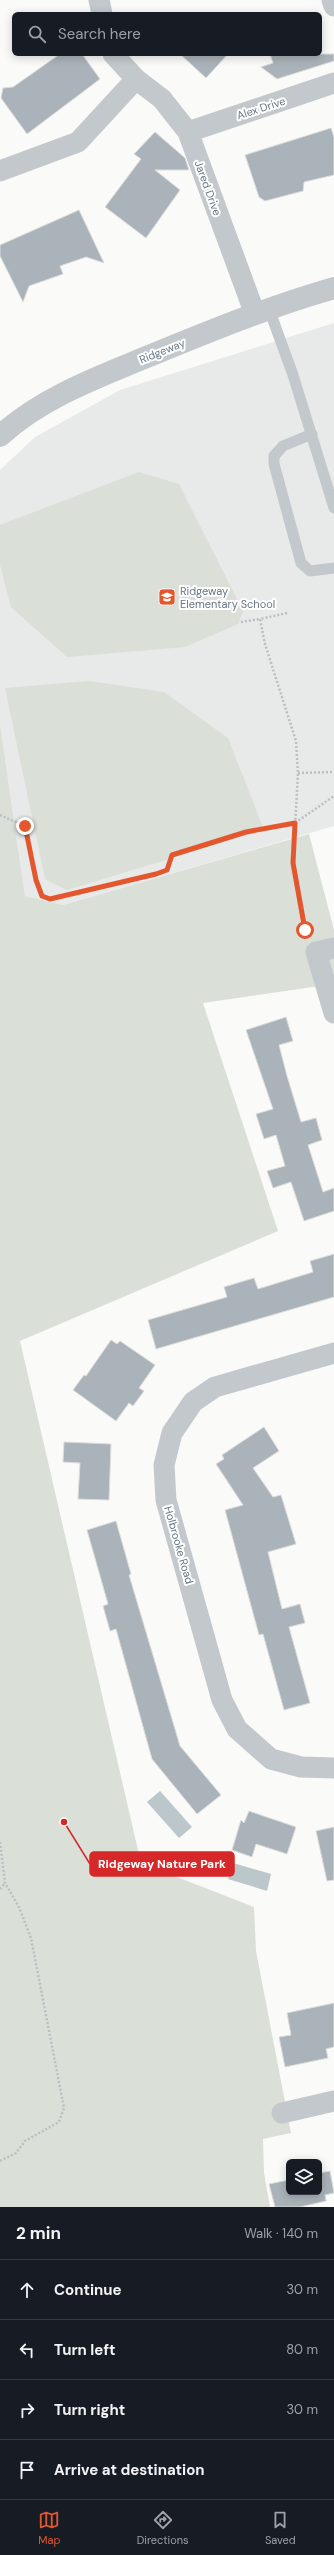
<!DOCTYPE html>
<html lang="en">
<head>
<meta charset="utf-8">
<style>
  :root { --surface:#171b24; --page:#20242c; --text:#f1f3f6; --muted:#9ea1a6; --line:#363941; --accent:#e4572e }
  body { margin:0; font-family:"DM Sans",sans-serif; background:var(--page); color:var(--text) }
  .controls { position:absolute; right:12px; bottom:12px; display:grid; overflow:hidden; border-radius:6px; box-shadow:0 2px 10px #0003 }
  .controls button { width:36px; height:36px; display:grid; place-items:center; padding:0; border:0; border-bottom:1px solid var(--line); background:var(--surface); color:var(--text); font:20px sans-serif }
  .stop { position:absolute; width:12px; height:12px; margin:-9px; border:3px solid #e4572e; border-radius:50%; background:#fff }
  .stop.end { background:#e4572e; border-color:#fff; box-shadow:0 1px 4px #0008 }
  .list { margin:0; padding:0; list-style:none }
  h2 { display:flex; justify-content:space-between; align-items:center; height:52px; margin:0; padding:0 16px; font-size:17px }
  h2 small { font-size:13px; font-weight:400; color:var(--muted) }
  .list li { display:grid; grid-template-columns:26px 1fr auto; gap:12px; align-items:center; box-sizing:border-box; height:60px; padding:0 16px; border-top:1px solid var(--line) }
  .list b { display:block; font-size:15px; white-space:nowrap }
  .list em { font-size:13px; font-style:normal; color:var(--muted) }
  .icon { flex:none; width:22px; height:22px; fill:none; stroke:currentColor; stroke-width:2; stroke-linecap:round; stroke-linejoin:round }
  .map { position:relative; flex:none; width:334px; height:2207px; overflow:hidden }
  .search { position:absolute; background:var(--surface); box-shadow:0 2px 10px #0003; left:12px; right:12px; top:12px; height:44px; display:flex; align-items:center; gap:10px; box-sizing:border-box; padding:0 14px; border-radius:6px; color:var(--muted); font-size:15px }
  .sheet { height:292px; background:var(--surface) }
  nav { display:flex; justify-content:space-around; align-items:center; box-sizing:border-box; height:56px; border-top:1px solid var(--line); background:var(--surface); font-size:11px; color:var(--muted) }
  nav a { display:grid; justify-items:center; gap:2px }
  nav .on { color:var(--accent) }
  .map>svg:first-child { display:block }
</style>
</head>
<body>
<div class="map">
<svg width="334" height="2207" viewBox="0 0 334 2207">
  <rect width="100%" height="100%" fill="#fafaf8"/>
  <path fill="#e8e9e9" d="M334 323V826L63 905 25 896 0 724V470L35 437 120 390Z"/>
  <g fill="#dadfd7">
    <path d="M139 472 179 484 243 611 238 624 185 647 67 657 11 607 0 565V525Z"/>
    <path d="M89 681 164 692 228 738 264 830 67 890 45 879 5 688Z"/>
    <path d="M0 724 25 896 63 905 309 834 334 930V984L203 1003 278 1231 20 1341 141 1863 254 1907 256 1951 291 2133 263 2139 264 2173 270 2207H0Z"/>
  </g>
  <g fill="#bbc7cb">
    <path d="M160 1791 192 1827 179 1838 147 1802Z"/>
    <path d="M233 1863 271 1874 267 1891 228 1879Z"/>
  </g>
  <g fill="#aab3b9" stroke="#dcdcda">
    <path d="M60 54H82L100 79 27 134 1 98 3 88 13 87Z"/>
    <path d="M180 54H228L206 78Z"/>
    <path d="M270 54H334V61L277 79 261 67 273 63Z"/>
    <path d="M331 128 334 137V175L304 182 303 191 265 201 259 197 245 155Z"/>
    <path d="M155 132 185 158 189 170H155L180 190 146 238 105 207 141 159 134 154Z"/>
    <path d="M79 210 104 263 86 257 60 266 63 274 29 286 23 302 0 256V245Z"/>
    <path d="M286 1017 293 1041 279 1045 287 1076 301 1122 316 1118 322 1140 308 1145 323 1192 334 1188V1211L304 1221 291 1182 273 1188 267 1171 285 1166 276 1135 264 1139 256 1114 273 1109 246 1030Z"/>
    <path d="M334 1254V1297L156 1349 148 1320 227 1297 224 1287 254 1278 258 1289 313 1272 310 1261Z"/>
    <path d="M111 1340 117 1344 120 1341 155 1365 139 1388 144 1391 133 1406 129 1403 116 1421 73 1390 84 1375 86 1376Z"/>
    <path d="M264 1427 279 1451 253 1468 273 1497 281 1495 296 1544 268 1552 282 1609 300 1604 305 1623 289 1627 310 1703 284 1710 263 1634 259 1635 225 1510 243 1505 216 1464 224 1459 222 1455Z"/>
    <path d="M64 1442 111 1444 109 1500 78 1499 80 1463 63 1462Z"/>
    <path d="M116 1521 131 1574 129 1575 180 1746 221 1795 197 1814 152 1759 116 1629 110 1631 103 1606 108 1604 87 1530Z"/>
    <path d="M249 1811 296 1827 287 1854 256 1844 252 1857 232 1850 241 1820 244 1823Z"/>
    <path d="M334 1827V1880L327 1881 316 1831Z"/>
    <path d="M334 2003V2047L326 2049 328 2058 285 2067 279 2037 291 2035 287 2013Z"/>
    <path d="M330 2171 334 2193 325 2195 326 2201 300 2207H275L269 2184 289 2180V2192H319V2173Z"/>
  </g>
  <g fill="none" stroke-linecap="round" stroke-linejoin="round">
    <g stroke="#bbbfc2" stroke-width="2.5" stroke-dasharray="2 2" stroke-linecap="butt">
      <path d="M287 613 260 619 265 644 296 741 298 773 293 863 307 934"/>
      <path d="M241 622 260 619"/>
      <path d="M298 773 332 772"/>
      <path d="M0 815 25 826C31 849 34 874 42 896L50 899 156 874 167 870 172 855 246 832 295 823 334 796"/>
      <path d="M0 1842 5 1883 19 1907 31 1938 64 2108 59 2122 25 2141 16 2153 0 2161"/>
      <path d="M0 1889 5 1883"/>
    </g>
    <g stroke="#c3c8cc" stroke-width="11">
      <path d="M269 309 293 375 334 508"/>
      <path d="M312 434 283 446 274 456V464L301 563 310 571 334 568"/>
    </g>
    <g stroke="#c3c8cc" stroke-width="21">
      <path d="M99 0 102 14"/>
      <path d="M332 0 334 6"/>
      <path d="M136 79 162 99 188 132 255 314"/>
      <path d="M188 132 334 83"/>
      <path d="M0 171 78 142 136 79 113 54"/>
      <path d="M334 948 316 952 334 1013"/>
      <path d="M334 1353 215 1387 193 1402 172 1433 164 1465 166 1500 222 1700 237 1729 271 1759 301 1767 334 1768"/>
      <path d="M282 2113 334 2101"/>
    </g>
    <path stroke="#c3c8cc" stroke-width="22" d="M0 436C41 398 98 377 149 356 210 331 271 306 334 288"/>
  </g>
  <g fill="none" stroke-linecap="round" stroke-linejoin="round">
    <path stroke="#e4572e" stroke-width="5" d="M25 826 36 880 42 896 50 899 156 874 167 870 172 855 246 832 295 823 293 863 305 930"/>
  </g>
  <defs>
    <g id="school-square" transform="scale(0.9)"><rect x="-9" y="-9" width="18" height="18" rx="4" fill="#e4572e" stroke="#fff"/><path d="M0-5L7-2L0 1L-7-2ZM-4 1L0 2.5L4 1V4Q0 6-4 4Z" fill="#fff"/></g>
  </defs>
  <g fill-rule="evenodd">
    <use href="#school-square" x="167" y="597"/>
  </g>
  <g text-anchor="middle" stroke-width="4" stroke-linejoin="round" paint-order="stroke">
    <g font-size="11" fill="#657683" stroke="#fff">
      <text transform="translate(261 108) rotate(-18)" y="4">Alex Drive</text>
      <text transform="translate(208 188) rotate(70)" y="4">Jared Drive</text>
      <text transform="translate(162 351) rotate(-22)" y="4">Ridgeway</text>
      <text transform="translate(179 1545) rotate(74)" y="4">Holbrooke Road</text>
    </g>
    <g font-size="11" fill="#657683" stroke="#fff" text-anchor="start">
      <text x="180" y="595">Ridgeway<tspan x="180" dy="13">Elementary School</tspan></text>
    </g>
  </g>
  <path fill="none" stroke="#d62828" stroke-width="1.5" d="M64 1822L90 1864"/>
  <circle fill="#d62828" stroke="#fff" stroke-width="1.5" cx="64" cy="1822" r="4"/>
  <rect fill="#d62828" stroke="#d62828" stroke-width="1.5" x="90" y="1852" width="144" height="24" rx="4"/>
  <g font-size="12" text-anchor="middle" font-weight="bold" fill="#fff">
    <text x="162" y="1868">Ridgeway Nature Park</text>
  </g>
</svg>
<div class="controls">
<button><svg class="icon" aria-label="layers" viewBox="0 0 24 24"><path d="M12 4l9 5-9 5-9-5zM3 14l9 5 9-5"/></svg></button>
</div>
<div class="stop" style="left:305px;top:930px"></div>
<div class="stop end" style="left:25px;top:826px"></div>
<div class="search"><svg class="icon" aria-label="search" viewBox="0 0 24 24"><circle cx="10" cy="10" r="6"/><path d="M15 15l6 6"/></svg>Search here</div>
</div>
<section class="sheet">
<h2>2 min<small>Walk · 140 m</small></h2>
<ul class="list">
<li><svg class="icon" aria-label="ahead" viewBox="0 0 24 24"><path d="M12 20V5M6 11l6-6 6 6"/></svg><div><b>Continue</b></div><em>30 m</em></li>
<li><svg class="icon" aria-label="left" viewBox="0 0 24 24"><path d="M17 20v-9H6M10 6l-5 5 5 5"/></svg><div><b>Turn left</b></div><em>80 m</em></li>
<li><svg class="icon" aria-label="right" viewBox="0 0 24 24"><path d="M7 20v-9h11M14 6l5 5-5 5"/></svg><div><b>Turn right</b></div><em>30 m</em></li>
<li><svg class="icon" aria-label="arrive" viewBox="0 0 24 24"><path d="M6 21V4h12l-3 4 3 4H6"/></svg><div><b>Arrive at destination</b></div></li>
</ul>
</section>
<nav>
<a class="on"><svg class="icon" aria-label="map" viewBox="0 0 24 24"><path d="M3 6l6-2 6 2 6-2v14l-6 2-6-2-6 2zM9 4v14M15 6v14"/></svg>Map</a>
<a><svg class="icon" aria-label="directions" viewBox="0 0 24 24"><path d="M12 3l9 9-9 9-9-9zM9 14v-3h6M13 9l2 2-2 2"/></svg>Directions</a>
<a><svg class="icon" aria-label="saved" viewBox="0 0 24 24"><path d="M7 4h10v16l-5-4-5 4z"/></svg>Saved</a>
</nav>
</body>
</html>
